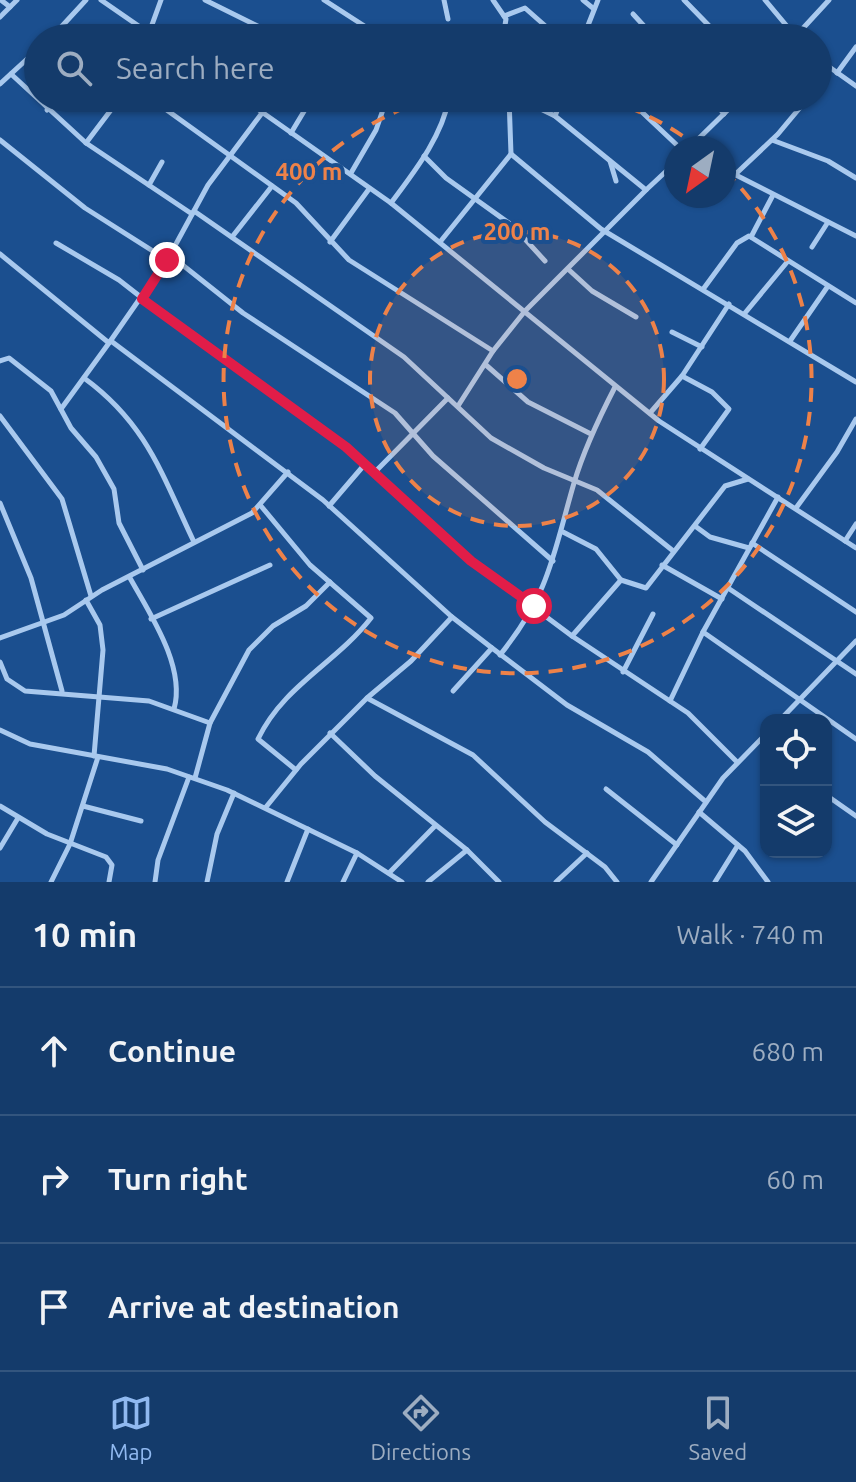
<!DOCTYPE html>
<html lang="en">
<head>
<meta charset="utf-8">
<style>
  :root { --surface:#143b6b; --page:#214673; --text:#f1f3f6; --muted:#9dadc1; --line:#33557e; --accent:#90b9f0 }
  body { margin:0; font-family:Ubuntu,sans-serif; background:var(--page); color:var(--text) }
  .controls { position:absolute; right:24px; bottom:24px; display:grid; overflow:hidden; border-radius:16px; box-shadow:0 2px 6px #0004 }
  .controls button { width:72px; height:72px; display:grid; place-items:center; padding:0; border:0; border-bottom:2px solid var(--line); background:var(--surface); color:var(--text); font:40px sans-serif }
  .compass { position:absolute; left:664px; top:136px; width:72px; height:72px; border-radius:50%; background:var(--surface); box-shadow:0 2px 6px #0004; rotate:213deg }
  .stop { position:absolute; width:24px; height:24px; margin:-18px; border:6px solid #e11d48; border-radius:50%; background:#fff }
  .stop.end { background:#e11d48; border-color:#fff; box-shadow:0 2px 8px #0008 }
  .list { margin:0; padding:0; list-style:none }
  h2 { display:flex; justify-content:space-between; align-items:center; height:104px; margin:0; padding:0 32px; font-size:34px }
  h2 small { font-size:26px; font-weight:400; color:var(--muted) }
  .list li { display:grid; grid-template-columns:52px 1fr auto; gap:24px; align-items:center; box-sizing:border-box; height:128px; padding:0 32px; border-top:2px solid var(--line) }
  .list b { display:block; font-size:30px; white-space:nowrap }
  .list em { font-size:26px; font-style:normal; color:var(--muted) }
  .icon { flex:none; width:44px; height:44px; fill:none; stroke:currentColor; stroke-width:2; stroke-linecap:round; stroke-linejoin:round }
  .map { position:relative; flex:none; width:856px; height:882px; overflow:hidden }
  .search { position:absolute; background:var(--surface); box-shadow:0 2px 6px #0004; left:24px; right:24px; top:24px; height:88px; display:flex; align-items:center; gap:20px; box-sizing:border-box; padding:0 28px; border-radius:44px; color:var(--muted); font-size:30px }
  .sheet { height:488px; background:var(--surface) }
  nav { display:flex; justify-content:space-around; align-items:center; box-sizing:border-box; height:112px; border-top:2px solid var(--line); background:var(--surface); font-size:22px; color:var(--muted) }
  nav a { display:grid; justify-items:center; gap:4px }
  nav .on { color:var(--accent) }
  .map>svg:first-child { display:block }
</style>
</head>
<body>
<div class="map">
<svg width="856" height="882" viewBox="0 0 856 882">
  <rect width="100%" height="100%" fill="#1b4f8f"/>
  <g fill="none" stroke-linecap="round" stroke-linejoin="round">
    <g stroke="#a9c9ee" stroke-width="5">
      <path d="M1 0 10 7"/>
      <path d="M101 0 156 38"/>
      <path d="M205 0 282 38"/>
      <path d="M324 0 383 38"/>
      <path d="M444 0 448 19"/>
      <path d="M493 0 506 19 503 38"/>
      <path d="M583 0 594 9"/>
      <path d="M684 0 721 38"/>
      <path d="M765 0 796 37"/>
      <path d="M633 14 655 38"/>
      <path d="M504 16 525 8 559 38"/>
      <path d="M0 17 17 0"/>
      <path d="M61 29 71 38"/>
      <path d="M149 33 161 0"/>
      <path d="M51 38 86 0"/>
      <path d="M583 38 598 0"/>
      <path d="M794 38 829 0"/>
      <path d="M818 59 856 86"/>
      <path d="M837 73 856 47"/>
      <path d="M11 74 86 143 192 214"/>
      <path d="M818 83 828 67"/>
      <path d="M0 84 38 49"/>
      <path d="M150 98 296 203 349 260 493 351"/>
      <path d="M242 98 391 203 659 421 856 548"/>
      <path d="M518 98 555 116 646 190 676 162"/>
      <path d="M627 98 680 148"/>
      <path d="M711 98 724 114"/>
      <path d="M47 110 59 98"/>
      <path d="M555 116 562 98"/>
      <path d="M291 133 312 98"/>
      <path d="M0 140 85 208 167 260"/>
      <path d="M772 140 828 161 856 178"/>
      <path d="M86 143 120 98"/>
      <path d="M689 148 740 98"/>
      <path d="M511 154 601 229 856 382"/>
      <path d="M424 156 446 178 513 226 545 261"/>
      <path d="M610 161 616 181"/>
      <path d="M724 169 856 236"/>
      <path d="M351 173 376 130 387 98"/>
      <path d="M149 185 162 162"/>
      <path d="M724 185 778 134 808 98"/>
      <path d="M391 203C414 172 442 137 449 98"/>
      <path d="M194 211 404 357 491 438 544 468 597 490 672 550"/>
      <path d="M232 237 272 186"/>
      <path d="M751 237 773 195"/>
      <path d="M330 242 369 189"/>
      <path d="M440 242 511 154 509 98"/>
      <path d="M56 243 119 280 201 344 346 447 471 561 572 636 688 713 737 762"/>
      <path d="M812 247 828 222"/>
      <path d="M0 254 109 343 170 255 208 185 262 113"/>
      <path d="M170 255 243 313 395 413 433 456 553 561"/>
      <path d="M568 269 592 291 636 317"/>
      <path d="M704 288 737 243 749 236 856 303"/>
      <path d="M745 313 788 261"/>
      <path d="M672 332 702 347"/>
      <path d="M111 341 323 500 452 617 492 648 567 705 648 752 706 802"/>
      <path d="M790 341 828 286"/>
      <path d="M0 361 9 358 51 391 71 428 96 457 114 489 119 523 143 570"/>
      <path d="M486 365 528 402 591 434"/>
      <path d="M682 376 712 392 729 409 700 449"/>
      <path d="M84 378C147 424 162 475 194 542"/>
      <path d="M458 406 493 351 525 311 646 190"/>
      <path d="M61 409 109 343"/>
      <path d="M650 413 682 376 729 304"/>
      <path d="M0 416 62 499 91 596"/>
      <path d="M374 473 448 398"/>
      <path d="M0 503 31 578 62 691"/>
      <path d="M261 506 310 565 371 618C335 664 284 685 258 739L296 770"/>
      <path d="M329 506 365 464"/>
      <path d="M796 508 837 452 856 419"/>
      <path d="M695 526 710 537 749 548"/>
      <path d="M563 532 596 549 621 580"/>
      <path d="M845 541 856 524"/>
      <path d="M752 543 856 612"/>
      <path d="M662 565 722 599"/>
      <path d="M130 578C150 614 186 667 174 709"/>
      <path d="M728 588 856 674"/>
      <path d="M86 600 100 625 103 650 94 756"/>
      <path d="M151 619 270 565"/>
      <path d="M703 632 856 739"/>
      <path d="M572 636 621 580 646 588 725 486 748 479"/>
      <path d="M0 638 64 615 102 590 252 513 288 472"/>
      <path d="M500 655C550 593 553 555 574 483 584 449 599 418 615 387"/>
      <path d="M0 662 7 679 25 691 149 701 210 723 195 778"/>
      <path d="M623 672 653 614"/>
      <path d="M453 691 492 648"/>
      <path d="M367 698 411 661 452 617"/>
      <path d="M670 701 703 632 778 497"/>
      <path d="M780 720 856 641"/>
      <path d="M210 723 249 650 273 626 306 606 330 582"/>
      <path d="M0 730 30 744 167 769 227 790 357 853 402 882"/>
      <path d="M330 733 375 776 467 850 499 882"/>
      <path d="M606 789 677 845"/>
      <path d="M826 795 856 816"/>
      <path d="M0 806 47 834 106 857 112 865 109 882"/>
      <path d="M83 806 141 821"/>
      <path d="M266 807 301 764 367 698 473 755 545 822 605 867 617 882"/>
      <path d="M699 812 745 851 768 882"/>
      <path d="M0 848 18 818"/>
      <path d="M389 873 435 826"/>
      <path d="M51 882 70 844 98 757"/>
      <path d="M155 882 158 860 189 777"/>
      <path d="M207 882 217 834 234 793"/>
      <path d="M287 882 308 829"/>
      <path d="M343 882 357 853"/>
      <path d="M428 882 467 850"/>
      <path d="M556 882 587 853"/>
      <path d="M651 882 723 778 766 734"/>
      <path d="M715 882 738 845"/>
    </g>
  </g>
  <g fill="none" stroke-linecap="round" stroke-linejoin="round">
    <path stroke="#e11d48" stroke-width="10" d="M167 260 142 299 346 447 471 561 534 606"/>
  </g>
  <circle cx="517" cy="379" r="147" fill="#ee8249" fill-opacity=".12"/>
  <g fill="none" stroke="#ee8249" stroke-width="4" stroke-dasharray="14 10">
    <circle cx="517" cy="379" r="147"/>
    <path d="M605 99A294 294 0 0 1 698 147M725 171A294 294 0 1 1 429 99"/>
  </g>
  <circle cx="517" cy="379" r="12" fill="#ee8249" stroke="#1b4f8f" stroke-width="4"/>
  <g font-size="24" text-anchor="middle" font-weight="bold" fill="#ee8249" stroke="#1b4f8f" stroke-width="8" stroke-linejoin="round" paint-order="stroke">
    <text x="309" y="180">400 m</text>
    <text x="517" y="240">200 m</text>
  </g>
</svg>
<div class="controls">
<button><svg class="icon" aria-label="locate" viewBox="0 0 24 24"><circle cx="12" cy="12" r="6"/><path d="M12 2v4M12 18v4M2 12h4M18 12h4"/></svg></button>
<button><svg class="icon" aria-label="layers" viewBox="0 0 24 24"><path d="M12 4l9 5-9 5-9-5zM3 14l9 5 9-5"/></svg></button>
</div>
<svg class="compass" viewBox="-18 -18 36 36"><path d="M0-13l5 13h-10z" fill="#e53935"/><path d="M0 13l5-13h-10z" fill="#9dadc1"/></svg>
<div class="stop" style="left:534px;top:606px"></div>
<div class="stop end" style="left:167px;top:260px"></div>
<div class="search"><svg class="icon" aria-label="search" viewBox="0 0 24 24"><circle cx="10" cy="10" r="6"/><path d="M15 15l6 6"/></svg>Search here</div>
</div>
<section class="sheet">
<h2>10 min<small>Walk · 740 m</small></h2>
<ul class="list">
<li><svg class="icon" aria-label="ahead" viewBox="0 0 24 24"><path d="M12 20V5M6 11l6-6 6 6"/></svg><div><b>Continue</b></div><em>680 m</em></li>
<li><svg class="icon" aria-label="right" viewBox="0 0 24 24"><path d="M7 20v-9h11M14 6l5 5-5 5"/></svg><div><b>Turn right</b></div><em>60 m</em></li>
<li><svg class="icon" aria-label="arrive" viewBox="0 0 24 24"><path d="M6 21V4h12l-3 4 3 4H6"/></svg><div><b>Arrive at destination</b></div></li>
</ul>
</section>
<nav>
<a class="on"><svg class="icon" aria-label="map" viewBox="0 0 24 24"><path d="M3 6l6-2 6 2 6-2v14l-6 2-6-2-6 2zM9 4v14M15 6v14"/></svg>Map</a>
<a><svg class="icon" aria-label="directions" viewBox="0 0 24 24"><path d="M12 3l9 9-9 9-9-9zM9 14v-3h6M13 9l2 2-2 2"/></svg>Directions</a>
<a><svg class="icon" aria-label="saved" viewBox="0 0 24 24"><path d="M7 4h10v16l-5-4-5 4z"/></svg>Saved</a>
</nav>
</body>
</html>
